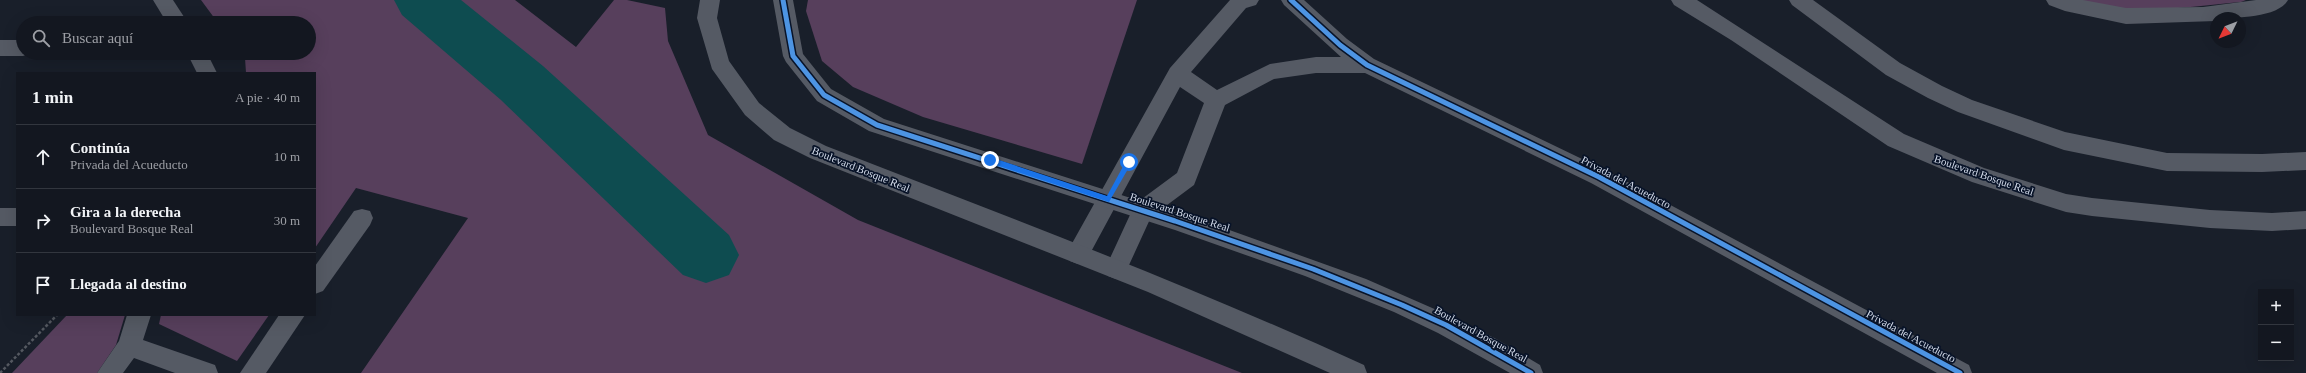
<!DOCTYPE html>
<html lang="es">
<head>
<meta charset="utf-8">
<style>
  :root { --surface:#131720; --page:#20242d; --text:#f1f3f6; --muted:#9d9fa5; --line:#32363e }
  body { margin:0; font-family:"Times New Roman",serif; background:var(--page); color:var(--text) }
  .controls { position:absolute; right:12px; bottom:12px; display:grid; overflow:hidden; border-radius:0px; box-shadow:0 4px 16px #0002 }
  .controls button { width:36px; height:36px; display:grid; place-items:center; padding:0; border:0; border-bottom:1px solid var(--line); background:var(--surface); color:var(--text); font:20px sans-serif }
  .compass { position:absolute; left:2210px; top:12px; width:36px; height:36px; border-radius:50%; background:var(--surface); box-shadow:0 4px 16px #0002; rotate:227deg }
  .stop { position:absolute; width:12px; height:12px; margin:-9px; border:3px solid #1a73e8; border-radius:50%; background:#fff }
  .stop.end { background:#1a73e8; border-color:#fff; box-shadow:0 1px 4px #0008 }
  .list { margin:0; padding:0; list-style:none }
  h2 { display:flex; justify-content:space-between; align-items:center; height:52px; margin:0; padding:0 16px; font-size:17px }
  h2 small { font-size:13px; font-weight:400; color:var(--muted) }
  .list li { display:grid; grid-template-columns:26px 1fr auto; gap:12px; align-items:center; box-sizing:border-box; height:64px; padding:0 16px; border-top:1px solid var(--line) }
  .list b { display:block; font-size:15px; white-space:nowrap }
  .list p { margin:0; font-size:13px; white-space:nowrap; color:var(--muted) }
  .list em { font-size:13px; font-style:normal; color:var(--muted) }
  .icon { flex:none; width:22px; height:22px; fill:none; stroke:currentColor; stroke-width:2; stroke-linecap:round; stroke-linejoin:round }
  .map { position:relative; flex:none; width:2306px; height:373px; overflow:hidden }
  .search { position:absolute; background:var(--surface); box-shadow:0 4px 16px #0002; left:16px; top:16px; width:300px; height:44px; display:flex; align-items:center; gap:10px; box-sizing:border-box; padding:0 14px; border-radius:22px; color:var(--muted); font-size:15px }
  .panel { position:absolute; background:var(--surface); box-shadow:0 4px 16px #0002; left:16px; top:72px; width:300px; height:244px; border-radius:0px }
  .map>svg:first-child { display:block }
</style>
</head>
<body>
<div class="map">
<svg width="2306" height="373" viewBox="0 0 2306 373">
  <rect width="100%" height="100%" fill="#191f2a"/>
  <g fill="#573f5c">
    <path d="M201 0H515L576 47 614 0H627L665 8 668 41 708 135 858 220 1242 373H361L468 218 356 188 315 248V73H246L245 58 241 53H309V23H218Z"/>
    <path d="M808 0H1137L1082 164 923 117 853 87 822 61 806 11Z"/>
    <path d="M2079 0H2246L2241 2C2192 6 2126 18 2079 0Z"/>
    <path d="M67 315H125L116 345 97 373H12Z"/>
    <path d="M161 315H269L237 361 159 324Z"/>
  </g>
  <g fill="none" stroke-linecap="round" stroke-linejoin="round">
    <path fill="#0e4c50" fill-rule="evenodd" d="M394 0H461L543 66 729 235 739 255 729 275 706 283 683 275 501 100 402 15Z"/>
    <path stroke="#545860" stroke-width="2.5" stroke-dasharray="3 2" stroke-linecap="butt" d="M0 373 57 315"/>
    <g fill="#555a64" fill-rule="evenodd">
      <path d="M1230 0H1259L1256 5 1246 8 1191 72 1217 90 1270 64 1316 57H1341L1284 5 1281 0H1304L1347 39 1374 59 1607 171 1969 365 1972 373H1937L1591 183 1365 73H1316L1274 79 1225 105 1194 185 1151 217 1124 276 1116 279 1108 276 1105 269 1135 204 1177 173 1204 103 1180 87 1086 261 1078 264 1070 261 1067 254 1070 247 1170 68Z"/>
      <path d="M2046 0H2083L2126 8 2203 7 2256 0H2288C2278 18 2235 18 2216 18V21L2126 24 2065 11 2049 5Z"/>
      <path d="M0 40H23V53H31L23 56H0Z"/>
      <path d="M362 209 370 211 373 218 370 225 323 291 315 294V266L354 211Z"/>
      <path d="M127 315H151L143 340 215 365 218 373H175L134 358 123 373H97L119 341Z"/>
      <path d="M279 315H305L266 373H240Z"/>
    </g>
    <g fill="#555a64" fill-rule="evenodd">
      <path d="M153 0H173L188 23H167Z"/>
      <path d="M700 0H720L717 18 729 61 759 103 790 128 826 146C1006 216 1187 284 1364 365L1367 373H1330L1148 292 810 158 774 140 745 115 712 69 697 18Z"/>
      <path d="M773 0H793L803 54 831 89 884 119 1221 227 1366 279 1455 318 1498 340 1540 365 1543 373H1510L1438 333 1394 312 1305 276 1175 230 869 131 817 101 786 62 783 56Z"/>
      <path d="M1671 0H1697L1904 134 1984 168 2066 194 2092 198 2210 210 2272 213 2306 211V229L2272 231 2210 228 2092 216 2066 212 1972 182 1888 146 1731 40 1674 5Z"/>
      <path d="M1789 0H1813L1900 63 1942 86 1972 100 2065 132 2167 153 2262 154 2306 152V170L2262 172 2167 171 2064 150 1958 112 1928 98 1886 75 1792 5Z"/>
      <path d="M187 53H207L217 73H197Z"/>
      <rect x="0" y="208" width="17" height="18"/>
    </g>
    <g stroke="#081328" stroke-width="8">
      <g id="cycleway">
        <path d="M783 0 793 56 824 95 877 125 1175 221 1313 269 1402 305 1446 325 1531 373"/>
        <path d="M1291 0 1340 45 1367 65 1599 177 1960 373"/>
      </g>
    </g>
    <use href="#cycleway" stroke="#4d94e3" stroke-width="5"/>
  </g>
  <path fill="#1a73e8" d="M990 157 1107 196 1126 161 1132 162 1109 202 987 162V158Z"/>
  <g text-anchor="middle" stroke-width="3.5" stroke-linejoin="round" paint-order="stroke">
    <g font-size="11" fill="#d2dae9" stroke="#081328">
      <text transform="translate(861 169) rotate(22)" y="4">Boulevard Bosque Real</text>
      <text transform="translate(1984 175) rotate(19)" y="4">Boulevard Bosque Real</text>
      <text transform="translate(1626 182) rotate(28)" y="4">Privada del Acueducto</text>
      <text transform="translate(1180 212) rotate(18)" y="4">Boulevard Bosque Real</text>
      <text transform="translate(1481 334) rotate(29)" y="4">Boulevard Bosque Real</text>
      <text transform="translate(1911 336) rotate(28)" y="4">Privada del Acueducto</text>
    </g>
  </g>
</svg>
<div class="controls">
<button>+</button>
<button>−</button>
</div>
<svg class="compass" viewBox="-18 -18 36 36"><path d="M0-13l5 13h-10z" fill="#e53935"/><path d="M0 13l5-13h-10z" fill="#9d9fa5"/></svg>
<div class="stop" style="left:1129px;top:162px"></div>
<div class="stop end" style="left:990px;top:160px"></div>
<div class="search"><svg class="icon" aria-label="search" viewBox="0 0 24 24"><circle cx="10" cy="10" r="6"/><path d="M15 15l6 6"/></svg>Buscar aquí</div>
<section class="panel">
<h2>1 min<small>A pie · 40 m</small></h2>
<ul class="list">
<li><svg class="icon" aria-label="ahead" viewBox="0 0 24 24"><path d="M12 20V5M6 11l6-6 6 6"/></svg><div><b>Continúa</b><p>Privada del Acueducto</p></div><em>10 m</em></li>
<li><svg class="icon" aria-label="right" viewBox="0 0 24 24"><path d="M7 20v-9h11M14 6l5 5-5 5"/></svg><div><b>Gira a la derecha</b><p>Boulevard Bosque Real</p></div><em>30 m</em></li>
<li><svg class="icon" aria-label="arrive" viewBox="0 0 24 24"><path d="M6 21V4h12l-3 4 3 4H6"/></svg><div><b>Llegada al destino</b></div></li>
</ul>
</section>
</div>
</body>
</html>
